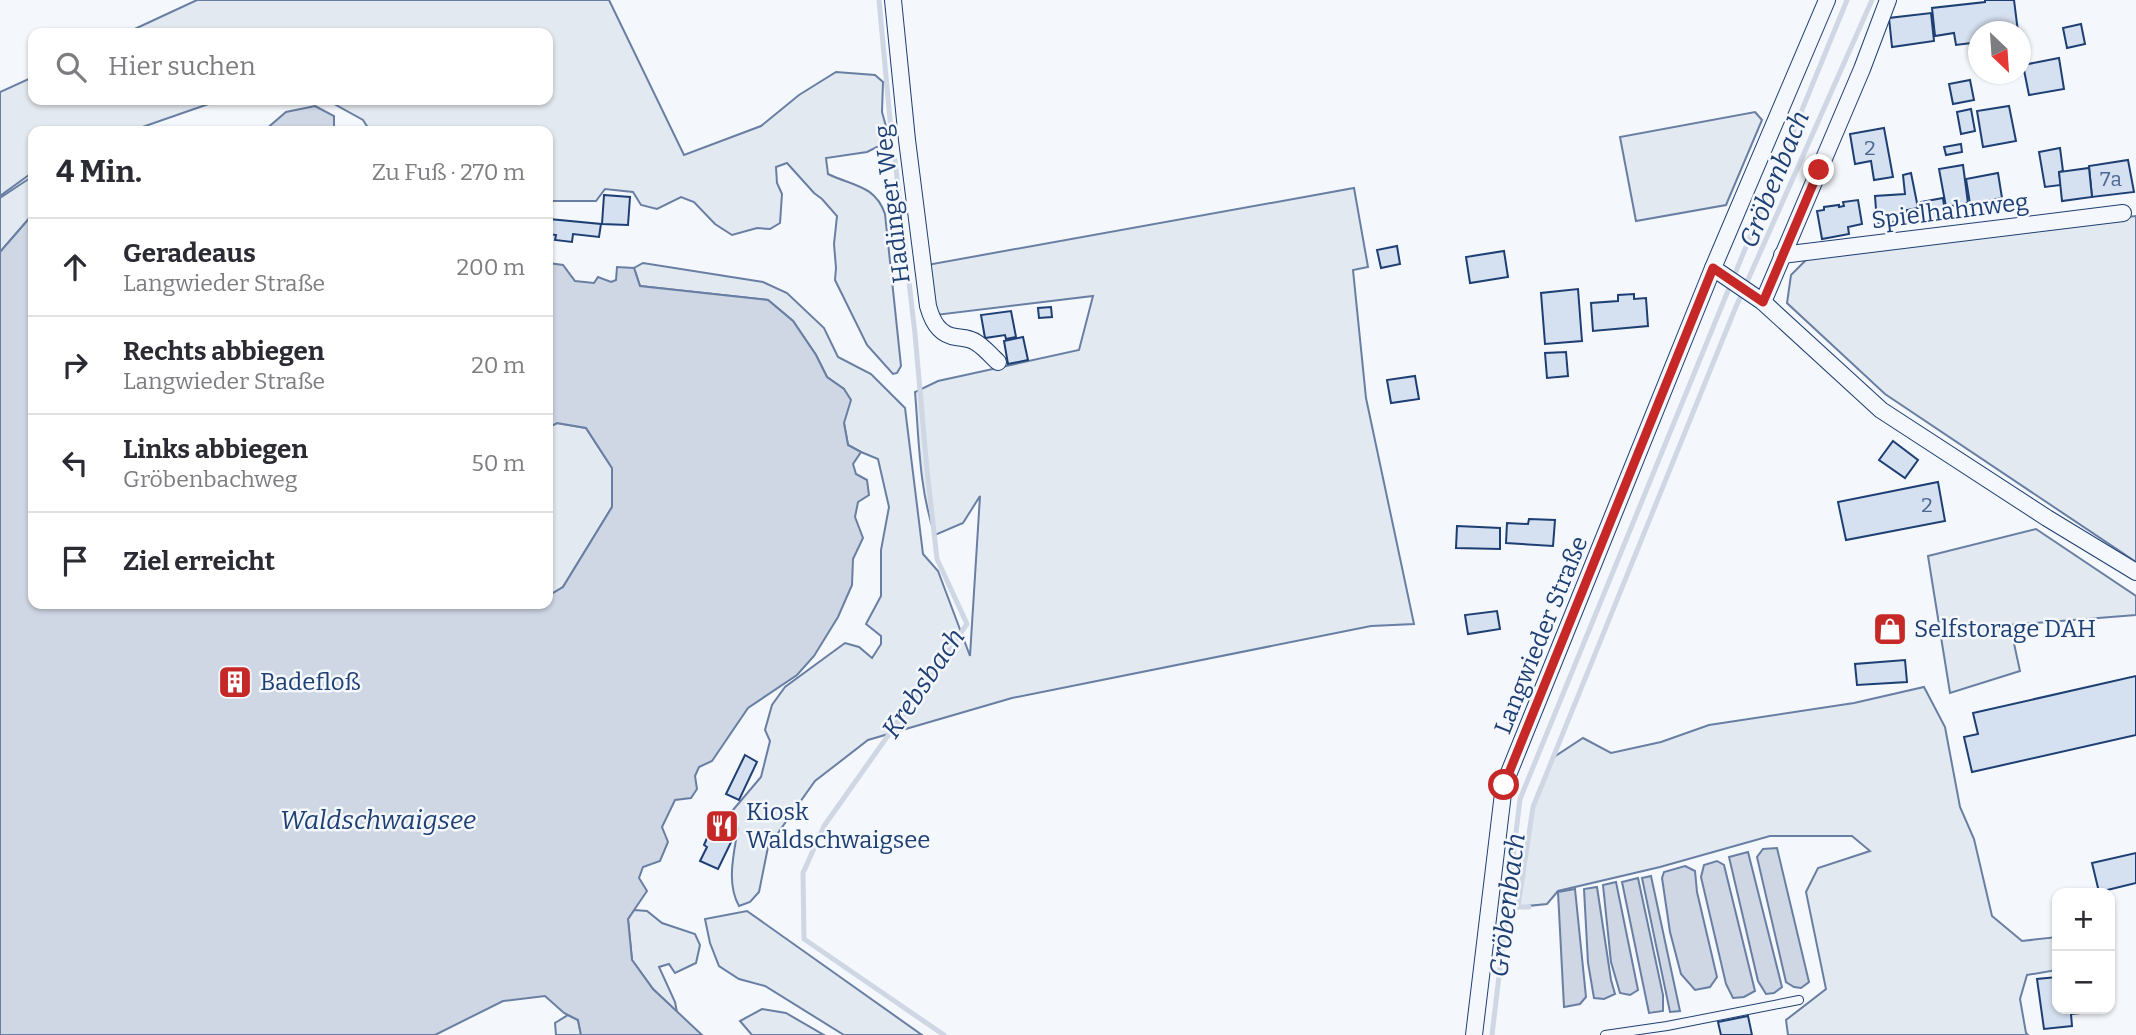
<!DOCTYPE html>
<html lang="de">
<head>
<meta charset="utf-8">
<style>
  :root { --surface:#fff; --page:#f7f7f7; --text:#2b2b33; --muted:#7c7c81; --line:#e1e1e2 }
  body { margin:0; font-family:Bitter,serif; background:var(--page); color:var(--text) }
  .controls { position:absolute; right:21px; bottom:21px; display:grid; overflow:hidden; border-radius:14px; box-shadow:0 2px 5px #0004 }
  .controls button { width:63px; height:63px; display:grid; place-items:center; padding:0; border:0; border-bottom:2px solid var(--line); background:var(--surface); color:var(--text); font:35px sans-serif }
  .compass { position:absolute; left:1968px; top:21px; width:63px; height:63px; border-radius:50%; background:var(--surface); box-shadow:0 2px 5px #0004; rotate:155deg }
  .stop { position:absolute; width:21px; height:21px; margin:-16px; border:5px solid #c62828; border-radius:50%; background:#fff }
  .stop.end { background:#c62828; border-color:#fff; box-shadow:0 2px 7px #0008 }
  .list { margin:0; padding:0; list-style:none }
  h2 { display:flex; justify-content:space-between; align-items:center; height:91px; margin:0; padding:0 28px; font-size:30px }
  h2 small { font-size:23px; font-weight:400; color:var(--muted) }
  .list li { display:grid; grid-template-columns:46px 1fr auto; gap:21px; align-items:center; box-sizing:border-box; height:98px; padding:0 28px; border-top:2px solid var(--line) }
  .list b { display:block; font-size:26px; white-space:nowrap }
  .list p { margin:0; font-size:23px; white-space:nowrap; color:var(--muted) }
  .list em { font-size:23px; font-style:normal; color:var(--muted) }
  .icon { flex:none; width:38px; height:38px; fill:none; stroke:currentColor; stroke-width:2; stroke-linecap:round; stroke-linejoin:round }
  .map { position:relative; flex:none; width:2136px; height:1035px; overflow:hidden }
  .search { position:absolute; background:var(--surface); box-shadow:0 2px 5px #0004; left:28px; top:28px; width:525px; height:77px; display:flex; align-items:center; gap:18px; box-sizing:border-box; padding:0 24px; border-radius:14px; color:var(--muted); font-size:26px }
  .panel { position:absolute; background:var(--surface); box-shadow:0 2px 5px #0004; left:28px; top:126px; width:525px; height:483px; border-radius:14px }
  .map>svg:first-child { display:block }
</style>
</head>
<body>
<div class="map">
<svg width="2136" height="1035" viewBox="0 0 2136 1035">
  <rect width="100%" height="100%" fill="#f4f7fb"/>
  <g fill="#e3e9f0" stroke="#687fa3" stroke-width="2">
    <path d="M197 0H609L684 155 761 126 799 95 836 72 875 75 883 82 882 112 887 130 883 144 867 152 826 158 828 174C853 186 875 185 885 214L901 366 897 373 893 374 867 345 835 280 836 268 834 244 837 216 822 199 814 193 787 163 776 167 777 183 782 194 780 223 770 229 757 228 732 235 715 224 694 202 681 197 657 209 641 205 633 192 605 189 596 201H548V131H370L363 120 327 100H548V33H126Z"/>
    <path d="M33 77V100H220L131 131H33V172L0 196V92Z"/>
    <path d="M1755 112 1762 120 1726 205 1636 221 1620 137Z"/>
    <path d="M33 176V214L0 252V198Z"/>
    <path d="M1354 188 1368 267 1353 270 1366 398 1414 624 1371 626 1012 698 868 740 815 781 768 847 759 892 750 902 739 906C726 883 734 853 738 828L727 817 761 777 770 741 765 730 772 705 785 687 845 643 859 647 872 658 881 644V636L866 624 881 596V550L889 507 878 459 861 452 848 445 844 423V389L827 377 816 355 793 321 768 300 640 286 634 268 643 263 763 282 787 293 824 328 838 357 871 374 905 408 923 554 938 571 970 656 980 496 963 523 935 535C919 490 919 439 915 392L938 381 1079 350 1093 296 936 315 927 265Z"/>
    <path d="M2136 216V562L1885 394 1787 303 1791 275 1811 255Z"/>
    <path d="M557 423 586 428 612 468V507L563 587 548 596V428Z"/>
    <path d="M2036 529 2136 596V615L2010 625 2020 671 1950 693 1928 556Z"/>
    <path d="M1924 687 1945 727 1960 807 1974 839 1992 916 2022 941 2057 937V970L2027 975 2020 999 2026 1033 2028 1035H1788L1786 1020 1826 989 1806 892 1818 868 1870 851 1852 836H1770L1660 867 1558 891 1547 904 1518 907 1533 807 1554 757 1583 738 1611 753 1661 742 1709 725 1854 703Z"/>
    <path d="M634 910 647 911 662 923 695 934 700 945 696 963 675 973 669 964 659 967 675 1002 677 1012 653 989 632 960 628 919Z"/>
    <path d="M747 911 922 1035H844L765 986 739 979 719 966 710 943 705 919Z"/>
    <path d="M762 1009 786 1013 824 1035H752L740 1021Z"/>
    <path d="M568 1015 578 1020 581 1035H556L555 1023Z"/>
  </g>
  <g fill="#cfd7e4" stroke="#687fa3" stroke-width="2">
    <path d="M315 106 334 116V128L337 131H261L265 130 286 112Z"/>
    <path d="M33 214V604H507L529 608 535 604H548V596L563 587 612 507V468L586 428 557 423 548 428V263L563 265 575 281 594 283 598 277 611 282 616 280 617 267 634 268 640 286 768 300 793 321 816 355 827 377 844 389 851 400 844 423 848 445 861 452 853 464 856 474 867 480 869 495 858 502 855 517 863 538 853 559 852 585 838 617 814 656 797 675 748 708 712 761 699 767 695 776 697 789 691 798 675 800 662 827 668 842 660 861 643 867 639 878 647 891 628 919 632 960 653 989 702 1035H581L578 1020 564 1013 545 996 503 1001 435 1035H0V252Z"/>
    <path d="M1777 848 1809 982 1801 988 1794 987 1786 982 1757 857 1763 849Z"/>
    <path d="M1748 852 1782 987 1774 993 1766 994 1758 981 1729 857Z"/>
    <path d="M1717 861 1724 865 1755 991 1744 997 1733 998 1726 984 1701 877 1704 865Z"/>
    <path d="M1685 866 1695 871 1697 892 1717 977 1710 987 1695 990 1681 974 1670 932 1662 878 1664 872Z"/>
    <path d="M1651 876 1680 1011 1670 1012 1642 878Z"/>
    <path d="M1638 878 1663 995V1011L1649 1013 1622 882Z"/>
    <path d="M1616 882 1638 990 1630 995 1620 993 1611 962 1603 885Z"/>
    <path d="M1597 887 1611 980 1615 994 1604 999 1594 998 1588 963 1584 889Z"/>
    <path d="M1575 889 1586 997 1580 1004 1564 1007 1558 892Z"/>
  </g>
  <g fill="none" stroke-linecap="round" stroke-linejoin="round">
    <g stroke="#cfd7e4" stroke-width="5">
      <path d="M879 0 891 131"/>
      <path d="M895 160 915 334 927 470 937 559 967 624 824 826 803 873 804 939 944 1035"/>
      <path d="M1529 907H1518L1533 807 1735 309 1872 0"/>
      <path d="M1492 1035 1520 799 1847 0"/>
    </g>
  </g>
  <g fill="#d5e0f0" stroke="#1d3f73" stroke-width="2">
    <path d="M1985 0H2014L2018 32H1979V42L1956 45 1954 33 1935 36 1932 8 1985 2Z"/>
    <path d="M1931 13 1934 41 1892 47 1889 18Z"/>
    <path d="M2081 24 2085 44 2067 48 2063 28Z"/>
    <path d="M2059 58 2064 89 2029 95 2023 65Z"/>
    <path d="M1970 80 1974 100 1953 104 1949 84Z"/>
    <path d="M2009 106 2016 141 1983 147 1977 111Z"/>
    <path d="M1971 109 1975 131 1961 134 1957 112Z"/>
    <path d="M1884 128 1893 177 1874 180 1871 161 1855 164 1850 134Z"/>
    <path d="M1961 144 1962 152 1946 155 1944 147Z"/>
    <path d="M2060 148 2063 171 2059 172 2061 185 2045 187 2039 152Z"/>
    <path d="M2128 160 2134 192 2092 197 2089 166Z"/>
    <path d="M1963 165 1968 203 1946 207 1939 169Z"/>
    <path d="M2089 168 2092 197 2062 201 2059 172Z"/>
    <path d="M1911 173 1918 208 1907 210V221L1877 223 1875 196 1905 194 1903 175Z"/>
    <path d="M1998 173 2002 198 1970 204 1966 179Z"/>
    <path d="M604 195 630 197 628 225 602 224Z"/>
    <path d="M1943 198 1946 219 1925 223 1921 202Z"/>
    <path d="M1858 200 1862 224 1848 227 1849 234 1822 239 1817 211 1824 210V207L1839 205V207L1844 206 1843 202Z"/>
    <path d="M549 219 601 224 599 237 573 234 572 242 555 240 556 235 548 234Z"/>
    <path d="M1397 246 1400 264 1381 268 1377 250Z"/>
    <path d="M1504 251 1508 277 1470 283 1466 257Z"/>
    <path d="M1578 289 1582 341 1545 344 1541 293Z"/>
    <path d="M1634 294V299L1646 298 1648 326 1593 331 1591 303 1618 301V295Z"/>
    <path d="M1051 307 1052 317 1039 318 1038 308Z"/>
    <path d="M1011 311 1016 337 1006 339 1005 335 985 338 981 315Z"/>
    <path d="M1023 337 1028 360 1008 364 1004 341Z"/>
    <path d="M1566 352 1568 376 1547 378 1545 353Z"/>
    <path d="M1415 376 1419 399 1391 403 1387 380Z"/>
    <path d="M1893 441 1918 460 1905 478 1879 460Z"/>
    <path d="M1938 482 1945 521 1846 540 1838 502Z"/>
    <path d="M1529 519 1555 520 1553 546 1506 543 1507 523 1528 524Z"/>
    <path d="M1457 526 1500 528V549L1456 548Z"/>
    <path d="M1497 611 1500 629 1468 634 1465 615Z"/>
    <path d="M1905 660 1907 682 1857 685 1855 664Z"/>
    <path d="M239 676 242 684 232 688 229 679Z"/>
    <path d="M2136 676V735L1972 772 1964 737 1978 734 1973 713Z"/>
    <path d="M745 755 757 762 739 800 726 794Z"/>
    <path d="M714 822 736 832 718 869 700 861 707 847 704 845Z"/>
    <path d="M2136 853V883L2099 892 2092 863Z"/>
    <path d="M2057 977V1009L2109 1010 2071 1014 2072 1026 2044 1029 2037 979Z"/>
    <path d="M1748 1016 1752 1035H1721L1718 1022Z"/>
  </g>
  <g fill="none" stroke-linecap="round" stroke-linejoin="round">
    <g stroke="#1d3f73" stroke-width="10">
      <path id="service" d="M1605 1035 1667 1026 1799 1000"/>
    </g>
    <g stroke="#1d3f73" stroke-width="18">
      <g id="minor">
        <path d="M893 0 907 140 928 306C932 321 939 335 956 337 963 338 971 338 977 343 985 348 991 356 998 362"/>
        <path d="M1782 255 2123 213"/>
        <path d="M1713 268 1763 302 1881 410 2047 518 2136 572"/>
        <path d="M1763 302 1862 69 1888 0"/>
        <path d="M1474 1035 1504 785 1713 268 1827 0"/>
      </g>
    </g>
    <use href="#service" stroke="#f4f7fb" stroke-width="8"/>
    <use href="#minor" stroke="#f4f7fb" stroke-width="16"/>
  </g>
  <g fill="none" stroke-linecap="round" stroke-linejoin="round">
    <path stroke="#c62828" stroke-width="9" d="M1504 785 1713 268 1763 302 1819 170"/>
  </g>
  <defs>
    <g id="shop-square" transform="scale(1.75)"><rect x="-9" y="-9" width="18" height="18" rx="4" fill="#c62828" stroke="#f4f7fb"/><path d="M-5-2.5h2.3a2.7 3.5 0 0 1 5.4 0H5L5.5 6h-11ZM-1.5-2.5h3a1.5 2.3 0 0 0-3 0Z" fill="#fff"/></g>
    <g id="building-square" transform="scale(1.75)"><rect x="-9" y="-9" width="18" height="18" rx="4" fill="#c62828" stroke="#f4f7fb"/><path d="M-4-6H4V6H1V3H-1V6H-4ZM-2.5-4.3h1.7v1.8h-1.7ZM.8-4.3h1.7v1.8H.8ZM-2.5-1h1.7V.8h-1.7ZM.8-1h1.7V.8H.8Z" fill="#fff"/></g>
    <g id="restaurant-square" transform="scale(1.75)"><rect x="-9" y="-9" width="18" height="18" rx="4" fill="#c62828" stroke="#f4f7fb"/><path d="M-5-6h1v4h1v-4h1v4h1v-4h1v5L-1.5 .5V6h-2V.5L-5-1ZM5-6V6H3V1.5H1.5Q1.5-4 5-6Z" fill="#fff"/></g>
  </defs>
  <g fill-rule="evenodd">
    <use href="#shop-square" x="1890" y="629"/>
    <use href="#building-square" x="235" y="682"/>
    <use href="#restaurant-square" x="722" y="826"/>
  </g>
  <g text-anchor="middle" stroke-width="5" stroke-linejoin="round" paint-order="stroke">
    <g font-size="21" fill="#4b6792">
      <text x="1870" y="155">2</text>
      <text x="2111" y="186">7a</text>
      <text x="1927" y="512">2</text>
    </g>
    <g font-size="24" fill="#1d3f73" stroke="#f4f7fb">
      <text transform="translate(892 204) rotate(-97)" y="8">Hadinger Weg</text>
      <text transform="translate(1950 211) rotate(-7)" y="8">Spielhahnweg</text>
      <text transform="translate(1541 635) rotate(-68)" y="8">Langwieder Straße</text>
    </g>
    <g font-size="24" fill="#1d3f73" stroke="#f4f7fb" text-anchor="start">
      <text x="1914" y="637">Selfstorage DAH</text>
      <text x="260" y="690">Badefloß</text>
      <text x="746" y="820">Kiosk<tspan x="746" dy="28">Waldschwaigsee</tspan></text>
    </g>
    <g font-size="26" font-style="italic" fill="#1d3f73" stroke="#f4f7fb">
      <text transform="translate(1774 179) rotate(-68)" y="9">Gröbenbach</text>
      <text transform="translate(923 683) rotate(-56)" y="9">Krebsbach</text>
      <text x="378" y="829">Waldschwaigsee</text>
      <text transform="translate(1507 905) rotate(-83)" y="9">Gröbenbach</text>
    </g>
  </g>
</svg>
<div class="controls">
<button>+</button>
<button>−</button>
</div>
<svg class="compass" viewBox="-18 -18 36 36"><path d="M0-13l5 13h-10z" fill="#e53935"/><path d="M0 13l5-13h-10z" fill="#7c7c81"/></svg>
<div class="stop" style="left:1504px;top:785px"></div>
<div class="stop end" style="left:1819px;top:170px"></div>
<div class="search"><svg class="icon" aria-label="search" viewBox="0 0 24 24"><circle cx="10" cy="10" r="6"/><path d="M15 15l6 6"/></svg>Hier suchen</div>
<section class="panel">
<h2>4 Min.<small>Zu Fuß · 270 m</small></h2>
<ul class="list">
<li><svg class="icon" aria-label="ahead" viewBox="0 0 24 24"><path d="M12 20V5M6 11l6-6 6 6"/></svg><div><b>Geradeaus</b><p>Langwieder Straße</p></div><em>200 m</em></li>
<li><svg class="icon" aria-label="right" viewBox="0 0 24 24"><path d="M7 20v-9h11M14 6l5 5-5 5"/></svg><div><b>Rechts abbiegen</b><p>Langwieder Straße</p></div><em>20 m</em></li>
<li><svg class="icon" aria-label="left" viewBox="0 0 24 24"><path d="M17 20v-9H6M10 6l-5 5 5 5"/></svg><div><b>Links abbiegen</b><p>Gröbenbachweg</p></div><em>50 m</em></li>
<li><svg class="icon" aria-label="arrive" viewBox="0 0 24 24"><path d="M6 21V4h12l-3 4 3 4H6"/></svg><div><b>Ziel erreicht</b></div></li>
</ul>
</section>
</div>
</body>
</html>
